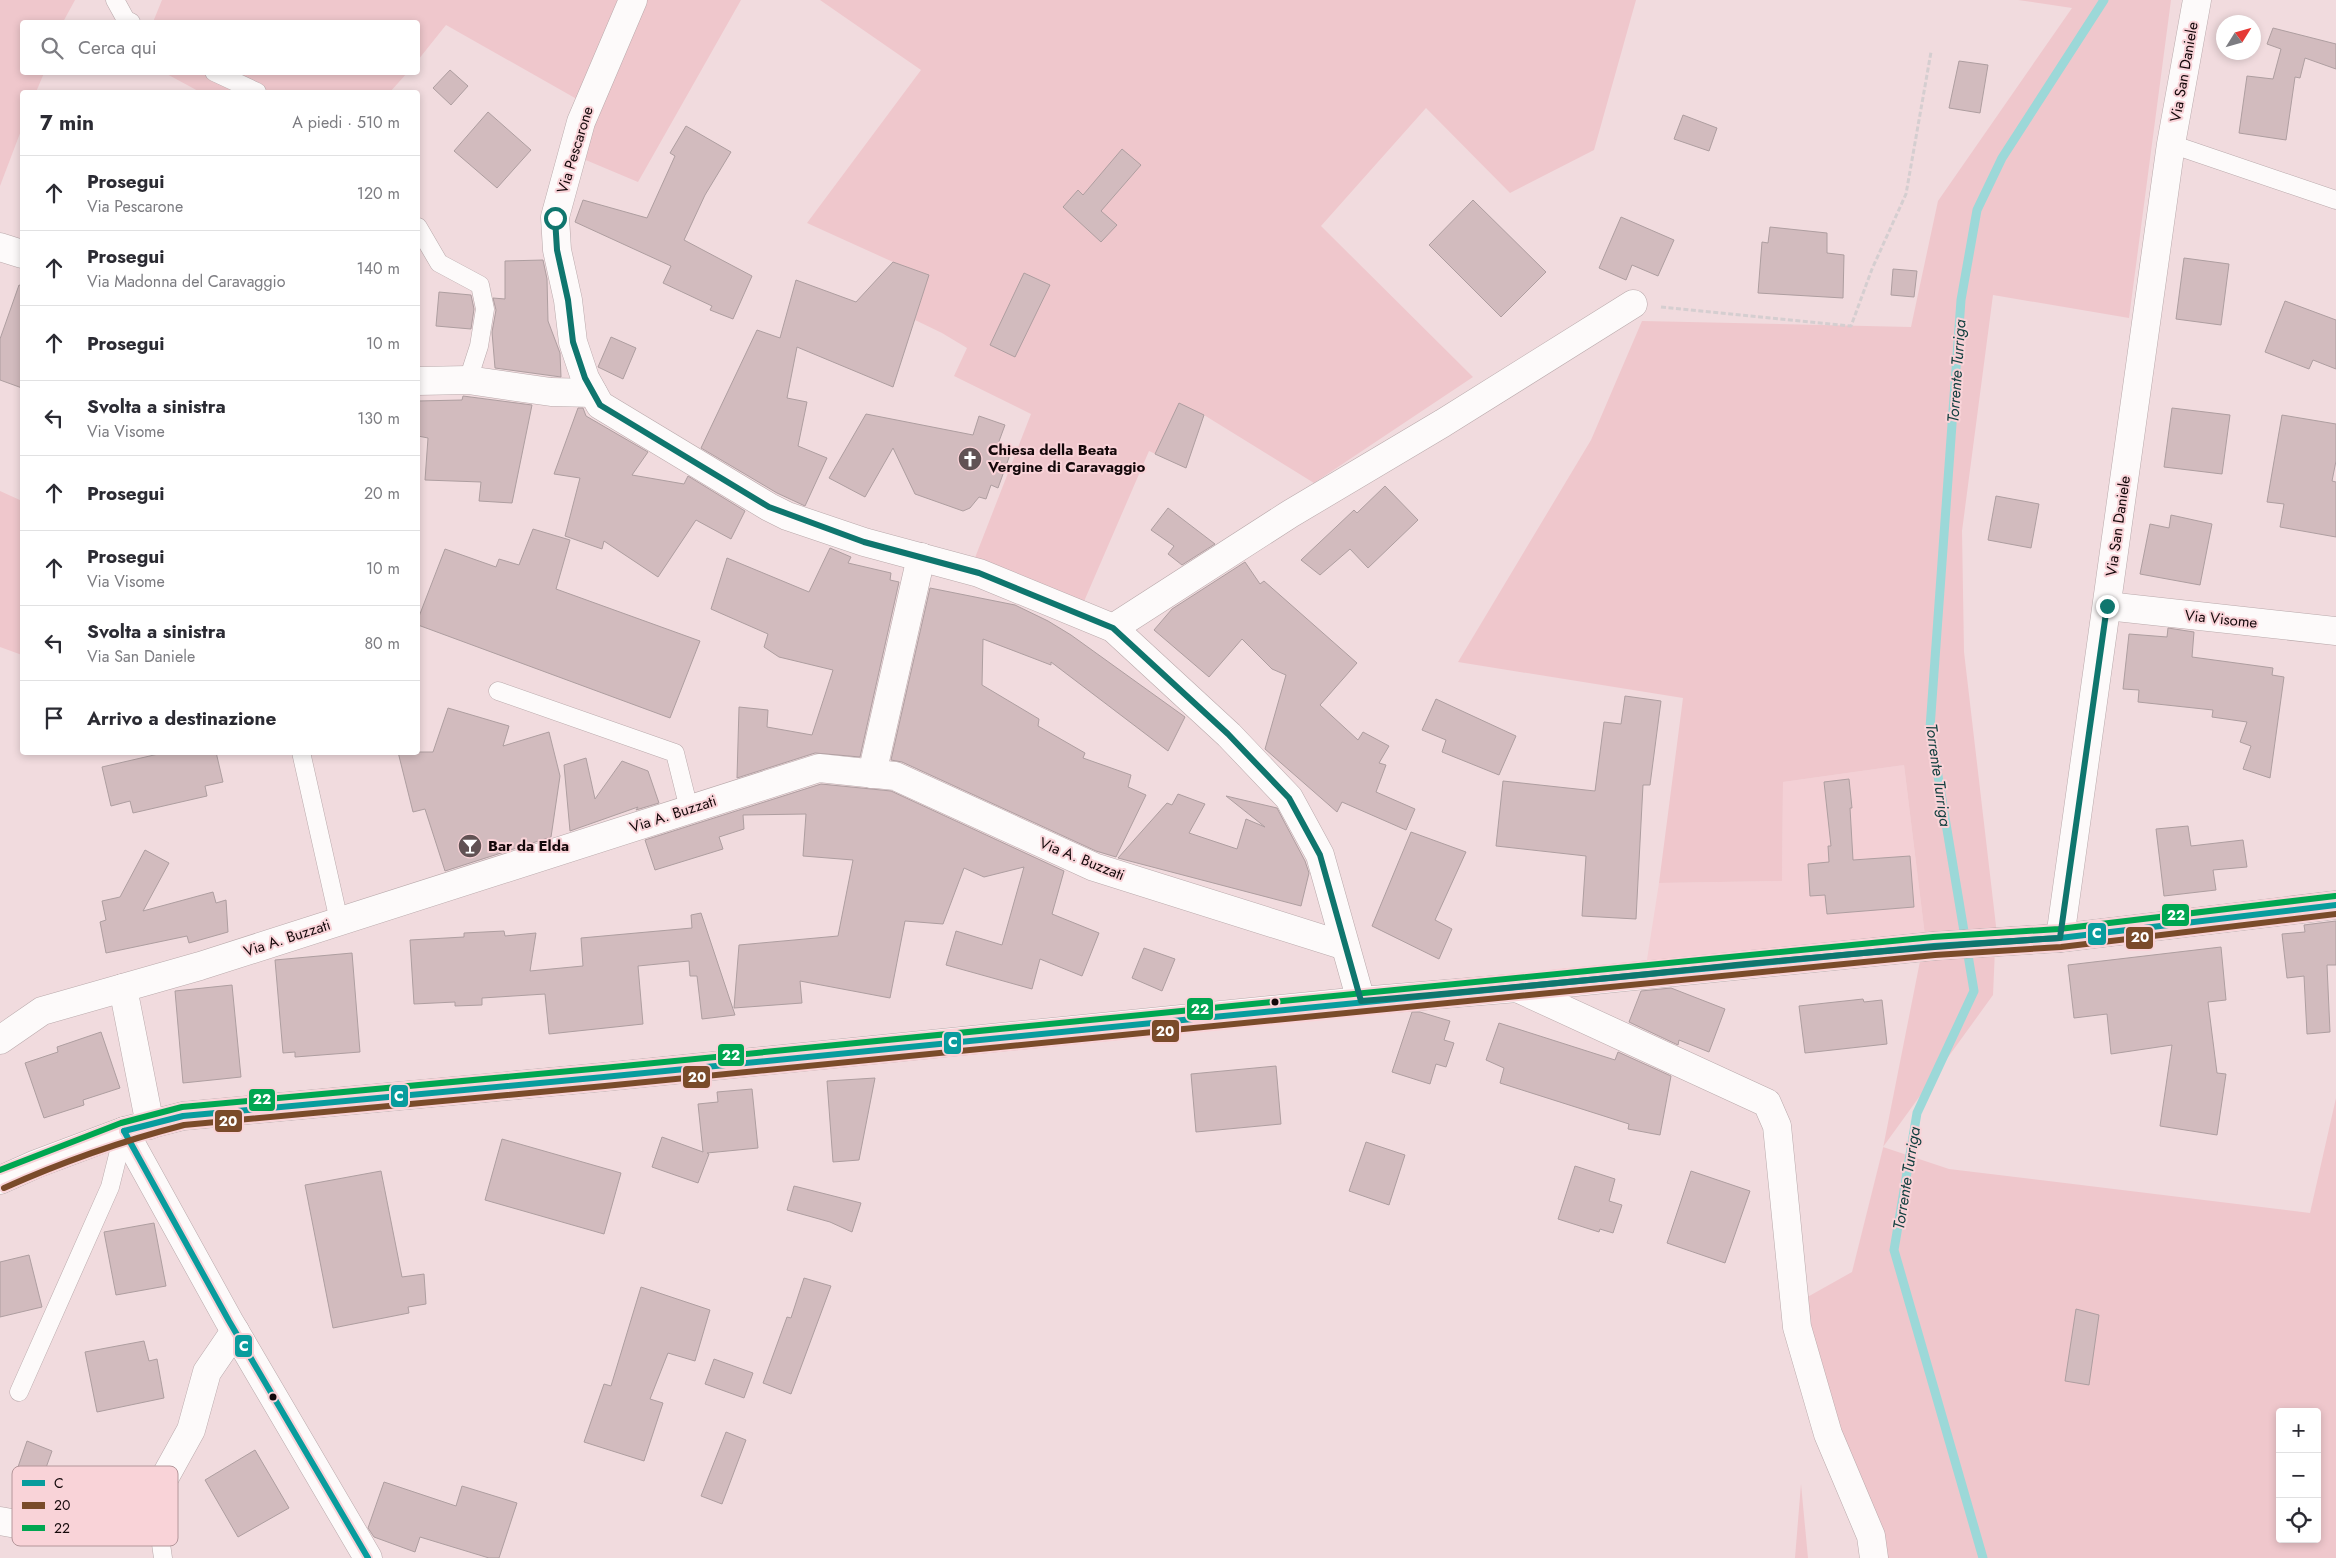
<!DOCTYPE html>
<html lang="it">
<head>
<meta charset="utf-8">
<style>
  :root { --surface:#fff; --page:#f2f2f3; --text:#2b2b33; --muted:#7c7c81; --line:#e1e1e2 }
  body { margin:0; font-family:Jost,sans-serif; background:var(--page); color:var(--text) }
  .controls { position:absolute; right:15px; bottom:15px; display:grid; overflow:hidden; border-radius:5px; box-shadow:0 2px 8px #0003 }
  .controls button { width:45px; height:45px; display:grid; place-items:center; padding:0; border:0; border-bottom:1px solid var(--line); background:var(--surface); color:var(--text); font:25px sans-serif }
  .compass { position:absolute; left:2216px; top:15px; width:45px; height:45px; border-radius:50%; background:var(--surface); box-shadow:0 2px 8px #0003; rotate:53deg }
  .stop { position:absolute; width:15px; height:15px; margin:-11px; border:4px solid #0f766e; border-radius:50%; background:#fff }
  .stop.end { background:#0f766e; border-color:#fff; box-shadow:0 1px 5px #0008 }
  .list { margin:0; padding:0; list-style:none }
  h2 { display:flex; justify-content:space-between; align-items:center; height:65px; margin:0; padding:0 20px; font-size:21px }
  h2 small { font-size:16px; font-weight:400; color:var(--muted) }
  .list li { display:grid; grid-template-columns:32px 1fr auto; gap:15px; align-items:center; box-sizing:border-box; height:75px; padding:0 20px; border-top:1px solid var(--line) }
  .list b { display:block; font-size:19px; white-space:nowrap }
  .list p { margin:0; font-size:16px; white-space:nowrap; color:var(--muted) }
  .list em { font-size:16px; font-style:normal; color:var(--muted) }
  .icon { flex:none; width:28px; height:28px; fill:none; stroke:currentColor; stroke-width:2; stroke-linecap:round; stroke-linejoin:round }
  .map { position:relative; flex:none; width:2336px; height:1558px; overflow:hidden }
  .search { position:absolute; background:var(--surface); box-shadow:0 2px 8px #0003; left:20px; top:20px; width:400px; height:55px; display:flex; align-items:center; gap:12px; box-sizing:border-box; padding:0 18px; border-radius:5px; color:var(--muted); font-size:19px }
  .panel { position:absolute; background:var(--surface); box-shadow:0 2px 8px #0003; left:20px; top:90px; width:400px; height:665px; border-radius:5px }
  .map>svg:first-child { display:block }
</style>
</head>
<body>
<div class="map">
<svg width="2336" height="1558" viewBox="0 0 2336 1558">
  <rect width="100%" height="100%" fill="#f1dbde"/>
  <path fill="#f3d0d5" d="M1904 765 1925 936 1646 966 1659 883 1782 881 1783 782Z"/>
  <g fill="#efc7cc" fill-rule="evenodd">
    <path d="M0 0H75L63 22H22V72L44 73 36 92H22V128L0 186Z"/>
    <path d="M162 0H741L638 182 562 150 582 102 446 25 418 60V22H153Z"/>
    <path d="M820 0H1636L1594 150 1510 193 1426 108 1321 226 1473 377 1314 483 1204 415 1186 468 1149 451 1082 606 971 568 1031 414 954 376 967 348 942 333 915 320 928 275 893 262 807 223 921 70Z"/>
    <path d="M2018 0H2171L2129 318 1993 295 1962 531 1964 652 1996 926 1993 995 1883 1147 1949 1169 2310 1213 2336 1098V1558H1874L1795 1304 1852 1272 1883 1148 1925 936 1904 765 1783 782 1782 881 1659 883 1683 698 1458 662 1591 440 1642 321 1911 327 1938 201 2072 8ZM2280 1412H2317V1539H2280Z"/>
    <path d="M165 73H407L390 92H200Z"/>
    <path d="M0 491 22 501V655L0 647Z"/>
    <path d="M1801 1484 1808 1558H1795Z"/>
  </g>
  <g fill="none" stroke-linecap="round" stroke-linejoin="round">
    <path stroke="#9cd8d8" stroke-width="9" d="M1983 1558 1894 1250 1917 1113 1974 991 1930 728 1961 300 1977 210 2002 158 2104 0"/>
  </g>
  <g fill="#d2bbbe" stroke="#ae9ea0">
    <path d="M2273 28 2336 44V69L2305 58 2300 78 2295 77 2286 140 2239 133 2247 76 2273 79 2281 49 2267 44Z"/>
    <path d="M1959 61 1988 65 1980 113 1949 108Z"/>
    <path d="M450 70 468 86 451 105 433 88Z"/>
    <path d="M488 112 531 150 497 188 454 151Z"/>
    <path d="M1683 115 1717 128 1709 151 1674 139Z"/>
    <path d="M686 126 731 152 705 195 684 240 752 276 733 319 710 310 712 306 663 283 671 266 575 222 583 200 647 218 675 156 670 153Z"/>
    <path d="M1122 149 1141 165 1101 211 1117 225 1101 242 1063 207 1078 190 1083 195Z"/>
    <path d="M1473 200 1546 272 1501 317 1429 245Z"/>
    <path d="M1621 217 1674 240 1658 276 1632 265 1626 280 1599 268Z"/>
    <path d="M1770 227 1827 233V253L1844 255 1843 298 1758 293 1762 242 1768 243Z"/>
    <path d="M2184 258 2229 264 2221 325 2176 319Z"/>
    <path d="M543 260 547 279 548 321 560 353 561 377 495 368 492 332 496 310 493 298 505 299V261Z"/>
    <path d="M893 262 929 275 893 387 797 347 787 398 807 402 798 446 827 458 805 506 777 493 701 448 757 330 780 338 796 280 856 302Z"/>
    <path d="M1893 269 1917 271 1914 297 1891 295Z"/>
    <path d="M1024 273 1050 285 1015 357 990 345Z"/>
    <path d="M19 285 22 286V388L0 380V339Z"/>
    <path d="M439 292 471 295 474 309 471 329 436 326Z"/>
    <path d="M2285 301 2336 320V369L2313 360 2309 369 2265 352Z"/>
    <path d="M611 337 636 348 623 379 598 367Z"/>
    <path d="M463 396 532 405 512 503 479 501 481 482 425 480 428 438 418 436V401L462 400Z"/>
    <path d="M1179 403 1204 415 1186 468 1155 454Z"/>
    <path d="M578 408H583L586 416 648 452 632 475 684 484 688 476 745 511 731 539 696 520 658 577 604 541 602 549 565 536 580 478 554 474Z"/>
    <path d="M2172 408 2230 415 2222 474 2164 467Z"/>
    <path d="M866 414 973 435 979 416 1005 425 998 444 1012 449 998 488 991 485 986 499 979 497 970 508 963 511 915 494 893 448 865 497 829 478Z"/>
    <path d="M2282 415 2336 424V461L2332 481 2336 482V537L2280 527 2284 504 2267 502Z"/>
    <path d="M1385 486 1418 520 1368 568 1350 549 1320 575 1301 560 1354 510 1357 513Z"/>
    <path d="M1996 496 2039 504 2031 548 1988 540Z"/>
    <path d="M1168 508 1215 544 1182 565 1168 554 1174 546 1151 530Z"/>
    <path d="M2171 515 2212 524 2200 585 2140 574 2150 524 2169 528Z"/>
    <path d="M533 529 570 540 556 589 700 641 670 718 418 625V619L445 549 496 567 499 559 519 565Z"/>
    <path d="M830 548 851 557 848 563 891 573 890 580 899 582 860 757 815 753 737 778 739 707 768 710 767 727 812 735 833 670 779 657 764 647 768 634 711 609 727 558 809 592Z"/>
    <path d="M1245 562 1260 584 1264 581 1357 663 1320 705 1358 740 1363 732 1389 746 1379 763 1386 765 1376 792 1415 809 1406 830 1342 802 1337 812 1265 749 1286 675 1272 669 1242 639 1209 677 1154 630 1172 609Z"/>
    <path d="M930 588 1015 605 1048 621 1071 635 1185 717 1168 751 1051 662V665L983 639 982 685 1039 719 1038 726 1085 753 1083 758 1131 775 1128 787 1146 795 1116 857 1096 851 902 762 891 760Z"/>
    <path d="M2168 628 2194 632 2192 657 2273 668 2272 675 2284 677 2270 778 2243 769 2251 746 2240 742 2247 722 2212 717 2213 710 2138 702 2139 690 2123 689 2129 634 2167 637Z"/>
    <path d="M1625 696 1661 701 1650 785H1643L1636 919 1582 916 1586 856 1496 846 1503 781 1595 791 1604 722 1621 724Z"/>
    <path d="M1436 699 1516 736 1499 775 1442 752 1446 740 1422 730Z"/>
    <path d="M448 708 509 726 503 746 549 732 560 776 551 837 445 871 425 809 413 812 398 752H433Z"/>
    <path d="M167 752H216L223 782 205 786 207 796 133 813 130 801 111 806 102 767Z"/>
    <path d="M586 758 595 799 622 761 648 771 659 803 636 810 638 807 570 831 564 765Z"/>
    <path d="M1849 779 1852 808H1850L1853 860 1910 856 1914 907 1827 914 1825 895 1810 896 1808 864 1829 862 1828 846H1831L1824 782Z"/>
    <path d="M821 784 891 791 1064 871 1052 914 1099 933 1082 976 1040 959 1032 989 946 965 956 931 1002 945 1024 867 984 877 964 868 943 924 905 921 890 998 800 981 802 1003 734 1008 739 945 838 936 853 860 803 856 806 814 743 815 744 829 719 837 723 849 655 870 645 840Z"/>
    <path d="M1178 794 1205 804 1189 833 1237 849 1246 819 1265 827 1226 796 1277 808 1305 861 1309 873 1301 906 1118 858 1167 803 1172 805Z"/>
    <path d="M2188 826 2191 846 2243 840 2247 867 2213 870 2216 890 2164 896 2156 829Z"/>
    <path d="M1411 832 1466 852 1435 920 1452 929 1439 959 1372 926Z"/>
    <path d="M145 850 169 863 143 911 213 892 216 903 226 900 228 932 189 943 187 936 106 953 100 922 106 920 102 901 120 897Z"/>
    <path d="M701 913 735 1015 702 1019 697 976H690L689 961 638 966 643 1024 549 1034 545 994 482 998V1005L455 1006V1002L414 1004 410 940 464 937V933L504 931 505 936 536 933 530 971 583 966 581 938 692 928 691 915Z"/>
    <path d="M2336 921V965H2327L2330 1032 2307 1034 2304 976 2287 978 2282 934 2305 932 2304 925Z"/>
    <path d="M2221 947 2226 1000 2208 1002 2217 1073 2226 1074 2217 1135 2160 1126 2172 1045 2111 1054 2107 1014 2074 1018 2068 965Z"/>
    <path d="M1144 948 1175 959 1162 991 1132 978Z"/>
    <path d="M352 953 360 1052 295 1057V1052L283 1053 275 960Z"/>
    <path d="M232 985 241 1077 183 1083 175 991Z"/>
    <path d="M1671 988 1725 1009 1709 1052 1679 1040 1678 1045 1629 1022 1641 991Z"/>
    <path d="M1863 999 1864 1002 1882 1000 1887 1044 1805 1053 1799 1006Z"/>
    <path d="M1412 1012H1420L1450 1021 1444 1040 1454 1043 1446 1067 1436 1064 1430 1084 1392 1072Z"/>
    <path d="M1499 1023 1615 1060 1618 1052 1671 1076 1660 1135 1628 1129 1629 1124 1500 1083 1504 1068 1486 1060Z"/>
    <path d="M101 1032 120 1088 83 1100 84 1105 44 1118 25 1063 58 1052 57 1047Z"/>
    <path d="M1276 1066 1281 1124 1196 1132 1191 1074Z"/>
    <path d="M875 1078 859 1160 833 1162 827 1081Z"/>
    <path d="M752 1089 758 1148 707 1153 709 1154 698 1183 652 1167 662 1137 703 1152 698 1104 718 1102 717 1092Z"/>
    <path d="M502 1139 621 1173 604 1234 485 1200Z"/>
    <path d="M1366 1142 1405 1155 1389 1205 1349 1191Z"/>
    <path d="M1575 1166 1615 1179 1609 1201 1622 1205 1613 1233 1600 1229 1599 1232 1558 1219Z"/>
    <path d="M381 1171 402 1277 424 1274 426 1304 408 1307 409 1313 333 1328 305 1185Z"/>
    <path d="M1691 1171 1750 1191 1725 1263 1667 1243Z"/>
    <path d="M794 1186 861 1203 852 1232 830 1222 787 1210Z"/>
    <path d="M154 1223 166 1286 116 1295 104 1232Z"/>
    <path d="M29 1255 42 1307 0 1317V1262Z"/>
    <path d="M804 1278 831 1286 791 1394 763 1383 787 1317 791 1318Z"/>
    <path d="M641 1287 710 1310 695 1361 668 1353 650 1399 663 1403 644 1461 584 1442 604 1384 611 1386Z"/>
    <path d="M2076 1309 2099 1315 2089 1385 2065 1381Z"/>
    <path d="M144 1341 149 1361 157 1359 164 1398 97 1412 85 1352Z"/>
    <path d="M714 1359 753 1373 744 1398 705 1384Z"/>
    <path d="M726 1432 746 1440 722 1504 701 1496Z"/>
    <path d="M27 1441 52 1451 43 1476 18 1467Z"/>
    <path d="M255 1450 289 1508 238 1537 205 1480Z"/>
    <path d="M384 1482 456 1506 462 1486 517 1503 499 1558H489L420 1537 415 1552 374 1537 368 1528Z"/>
  </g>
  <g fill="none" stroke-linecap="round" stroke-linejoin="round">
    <g stroke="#b9a9ab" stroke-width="19">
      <g id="service">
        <path d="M115 0 126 20 131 22"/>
        <path d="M214 72 257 92"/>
        <path d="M2171 144 2336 200"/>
        <path d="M418 227 439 263 480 285 485 309 479 346 468 380"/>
        <path d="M498 691 675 753 689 809"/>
        <path d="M301 752 339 921"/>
        <path d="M19 1392 110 1187 124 1131"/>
        <path d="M154 1494 163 1558"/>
      </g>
    </g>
    <g stroke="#b9a9ab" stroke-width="29">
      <g id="minor">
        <path d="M633 0 581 122 555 217 557 250 568 300 573 342 585 378 600 405 769 507 787 516 864 542 979 573 1113 628 1229 735 1289 798 1320 855 1361 1001"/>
        <path d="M0 247 22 254"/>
        <path d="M418 381 468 380 551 392 593 393"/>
        <path d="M2107 606 2336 631"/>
        <path d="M1113 628 1290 514 1443 423 1633 304"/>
        <path d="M872 774 921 557"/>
        <path d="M2060 938 2171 144 2197 0"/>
        <path d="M123 988 150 1125"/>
        <path d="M1517 988 1767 1103 1777 1126 1797 1327 1828 1434 1871 1536 1874 1558"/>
        <path d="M0 1040 42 1011 200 966 819 768 895 776 1094 867 1345 946"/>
        <path d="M0 1521 39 1528 94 1530 135 1521 165 1477 191 1430 207 1372 235 1331"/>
      </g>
    </g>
    <g stroke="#b9a9ab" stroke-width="29">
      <g id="tertiary">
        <path d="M124 1131 229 1321 368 1558"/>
        <path d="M0 1180 36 1164 124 1131 183 1116 604 1077 1361 1001 1517 988 1934 946 2060 938 2336 905"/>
      </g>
    </g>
    <path stroke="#d5ced0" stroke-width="3" stroke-dasharray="5 2.5" stroke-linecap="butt" d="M1661 307 1851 326 1872 269 1906 194 1931 52"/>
    <use href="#service" stroke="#fdfafa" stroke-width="18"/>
    <use href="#minor" stroke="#fdfafa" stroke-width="28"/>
    <use href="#tertiary" stroke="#fdfafa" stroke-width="28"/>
    <g stroke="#f9d3d8" stroke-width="10">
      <g id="bus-1">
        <path d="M124 1131 183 1116 604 1077 1934 946 2060 938 2336 905"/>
        <path d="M124 1131 229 1321 368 1558"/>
      </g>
    </g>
    <g stroke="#f9d3d8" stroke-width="10">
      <path id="bus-2" d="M4 1188C62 1162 122 1141 184 1125L605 1086 1935 955 2061 947 2336 914"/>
    </g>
    <g stroke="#f9d3d8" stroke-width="10">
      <path id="bus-3" d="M0 1170 121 1123 182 1107 603 1068 1933 937 2059 929 2335 896"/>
    </g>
    <use href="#bus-1" stroke="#089c9d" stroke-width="6"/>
    <use href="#bus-2" stroke="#7a4b2a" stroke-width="6"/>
    <use href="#bus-3" stroke="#00a651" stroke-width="6"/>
  </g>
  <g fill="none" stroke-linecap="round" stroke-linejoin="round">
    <path stroke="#0f766e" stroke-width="6" d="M555 218 557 250 568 300 573 342 585 378 600 405 769 507 864 542 979 573 1113 628 1228 734 1289 798 1320 855 1361 1001C1595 982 1827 952 2060 938L2107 606"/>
  </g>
  <defs>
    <g id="church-disc" transform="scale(1.25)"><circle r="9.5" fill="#615254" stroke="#f9d3d8"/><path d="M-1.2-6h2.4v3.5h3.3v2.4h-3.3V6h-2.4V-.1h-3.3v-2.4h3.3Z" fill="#fff"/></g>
    <g id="bar-disc" transform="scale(1.25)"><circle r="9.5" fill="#615254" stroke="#f9d3d8"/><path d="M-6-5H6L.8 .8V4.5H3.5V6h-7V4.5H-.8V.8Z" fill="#fff"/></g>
  </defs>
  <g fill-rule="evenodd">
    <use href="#church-disc" x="970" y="459"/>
    <use href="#bar-disc" x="470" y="846"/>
  </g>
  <g fill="#14080a" stroke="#f9d3d8" stroke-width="2">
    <circle cx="1275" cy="1002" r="4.5"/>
    <circle cx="273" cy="1397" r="4.5"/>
  </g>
  <g text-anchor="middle" stroke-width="4" stroke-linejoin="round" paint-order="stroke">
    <g font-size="15" fill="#14080a" stroke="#f9d3d8">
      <text transform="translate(2184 72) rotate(-80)" y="5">Via San Daniele</text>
      <text transform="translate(575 150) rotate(-73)" y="5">Via Pescarone</text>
      <text transform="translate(2118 526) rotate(-82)" y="5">Via San Daniele</text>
      <text transform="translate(2221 619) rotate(6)" y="5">Via Visome</text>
      <text transform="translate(673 814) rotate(-18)" y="5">Via A. Buzzati</text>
      <text transform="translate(1082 859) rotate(22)" y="5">Via A. Buzzati</text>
      <text transform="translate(287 938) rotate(-18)" y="5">Via A. Buzzati</text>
    </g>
    <g font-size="15" font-weight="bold" fill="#14080a" stroke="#f9d3d8" text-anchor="start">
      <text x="988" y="455">Chiesa della Beata<tspan x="988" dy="17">Vergine di Caravaggio</tspan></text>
      <text x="488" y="851">Bar da Elda</text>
    </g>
    <g font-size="16" font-style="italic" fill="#144141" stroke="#f9d3d8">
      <text transform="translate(1956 371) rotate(-86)" y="6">Torrente Turriga</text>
      <text transform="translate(1939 775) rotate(82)" y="6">Torrente Turriga</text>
      <text transform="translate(1906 1178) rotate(-81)" y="6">Torrente Turriga</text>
    </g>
  </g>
  <rect x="12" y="1466" width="166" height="80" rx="8" fill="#f9d3d8" stroke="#b4969a" stroke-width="1"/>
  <rect x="22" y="1480" width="23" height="6" fill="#089c9d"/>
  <rect x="22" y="1502" width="23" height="7" fill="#7a4b2a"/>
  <rect x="22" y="1525" width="23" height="6" fill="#00a651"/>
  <g font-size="14" fill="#14080a">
    <text x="54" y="1488">C</text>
    <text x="54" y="1510">20</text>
    <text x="54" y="1533">22</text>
  </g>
  <g stroke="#f9d3d8" stroke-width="2">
    <rect x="2161" y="903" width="29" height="24" rx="5" fill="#00a651"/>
    <rect x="2087" y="922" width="20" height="24" rx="5" fill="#089c9d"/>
    <rect x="2125" y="926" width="29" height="24" rx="5" fill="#7a4b2a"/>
    <rect x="1186" y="997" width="28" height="24" rx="5" fill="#00a651"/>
    <rect x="1151" y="1019" width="29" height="24" rx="5" fill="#7a4b2a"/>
    <rect x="943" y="1031" width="19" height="24" rx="5" fill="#089c9d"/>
    <rect x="717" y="1043" width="28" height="24" rx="5" fill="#00a651"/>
    <rect x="682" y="1065" width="29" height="24" rx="5" fill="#7a4b2a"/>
    <rect x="390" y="1084" width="19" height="24" rx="5" fill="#089c9d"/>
    <rect x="248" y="1088" width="28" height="24" rx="5" fill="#00a651"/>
    <rect x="214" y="1109" width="29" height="24" rx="5" fill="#7a4b2a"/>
    <rect x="234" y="1334" width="19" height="24" rx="5" fill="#089c9d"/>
  </g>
  <g font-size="14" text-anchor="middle" font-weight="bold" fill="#fff">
    <text x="2176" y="920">22</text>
    <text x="2097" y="938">C</text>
    <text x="2140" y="942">20</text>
    <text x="1200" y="1014">22</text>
    <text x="1165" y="1036">20</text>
    <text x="953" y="1047">C</text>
    <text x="731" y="1060">22</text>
    <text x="697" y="1082">20</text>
    <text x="399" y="1101">C</text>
    <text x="262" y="1104">22</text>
    <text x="228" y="1126">20</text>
    <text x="244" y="1351">C</text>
  </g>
</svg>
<div class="controls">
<button>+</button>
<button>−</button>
<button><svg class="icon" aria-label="locate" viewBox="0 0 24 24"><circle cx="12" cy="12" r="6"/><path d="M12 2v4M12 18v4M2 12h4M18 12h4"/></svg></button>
</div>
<svg class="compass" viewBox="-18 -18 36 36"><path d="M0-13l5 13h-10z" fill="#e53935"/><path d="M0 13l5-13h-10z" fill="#7c7c81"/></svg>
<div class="stop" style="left:555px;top:218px"></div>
<div class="stop end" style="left:2107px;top:606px"></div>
<div class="search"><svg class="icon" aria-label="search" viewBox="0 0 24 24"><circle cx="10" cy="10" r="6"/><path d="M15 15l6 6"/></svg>Cerca qui</div>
<section class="panel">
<h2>7 min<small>A piedi · 510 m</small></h2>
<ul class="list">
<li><svg class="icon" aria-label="ahead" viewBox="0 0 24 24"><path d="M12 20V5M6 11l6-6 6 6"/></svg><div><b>Prosegui</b><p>Via Pescarone</p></div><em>120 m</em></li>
<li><svg class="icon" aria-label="ahead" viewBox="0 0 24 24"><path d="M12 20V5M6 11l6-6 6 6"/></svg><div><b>Prosegui</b><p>Via Madonna del Caravaggio</p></div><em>140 m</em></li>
<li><svg class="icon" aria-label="ahead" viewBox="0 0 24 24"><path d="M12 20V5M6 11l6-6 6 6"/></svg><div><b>Prosegui</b></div><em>10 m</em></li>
<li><svg class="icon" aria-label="left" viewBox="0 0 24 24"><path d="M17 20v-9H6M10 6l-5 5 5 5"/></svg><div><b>Svolta a sinistra</b><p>Via Visome</p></div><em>130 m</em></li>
<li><svg class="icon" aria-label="ahead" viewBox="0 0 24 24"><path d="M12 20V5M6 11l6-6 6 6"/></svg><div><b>Prosegui</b></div><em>20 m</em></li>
<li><svg class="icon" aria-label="ahead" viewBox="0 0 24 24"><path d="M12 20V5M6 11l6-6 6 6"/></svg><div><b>Prosegui</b><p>Via Visome</p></div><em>10 m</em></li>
<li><svg class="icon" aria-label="left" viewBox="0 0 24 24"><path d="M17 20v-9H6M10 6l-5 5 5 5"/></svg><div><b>Svolta a sinistra</b><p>Via San Daniele</p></div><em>80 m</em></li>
<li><svg class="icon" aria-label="arrive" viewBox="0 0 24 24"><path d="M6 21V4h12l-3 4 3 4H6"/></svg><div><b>Arrivo a destinazione</b></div></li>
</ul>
</section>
</div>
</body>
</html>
